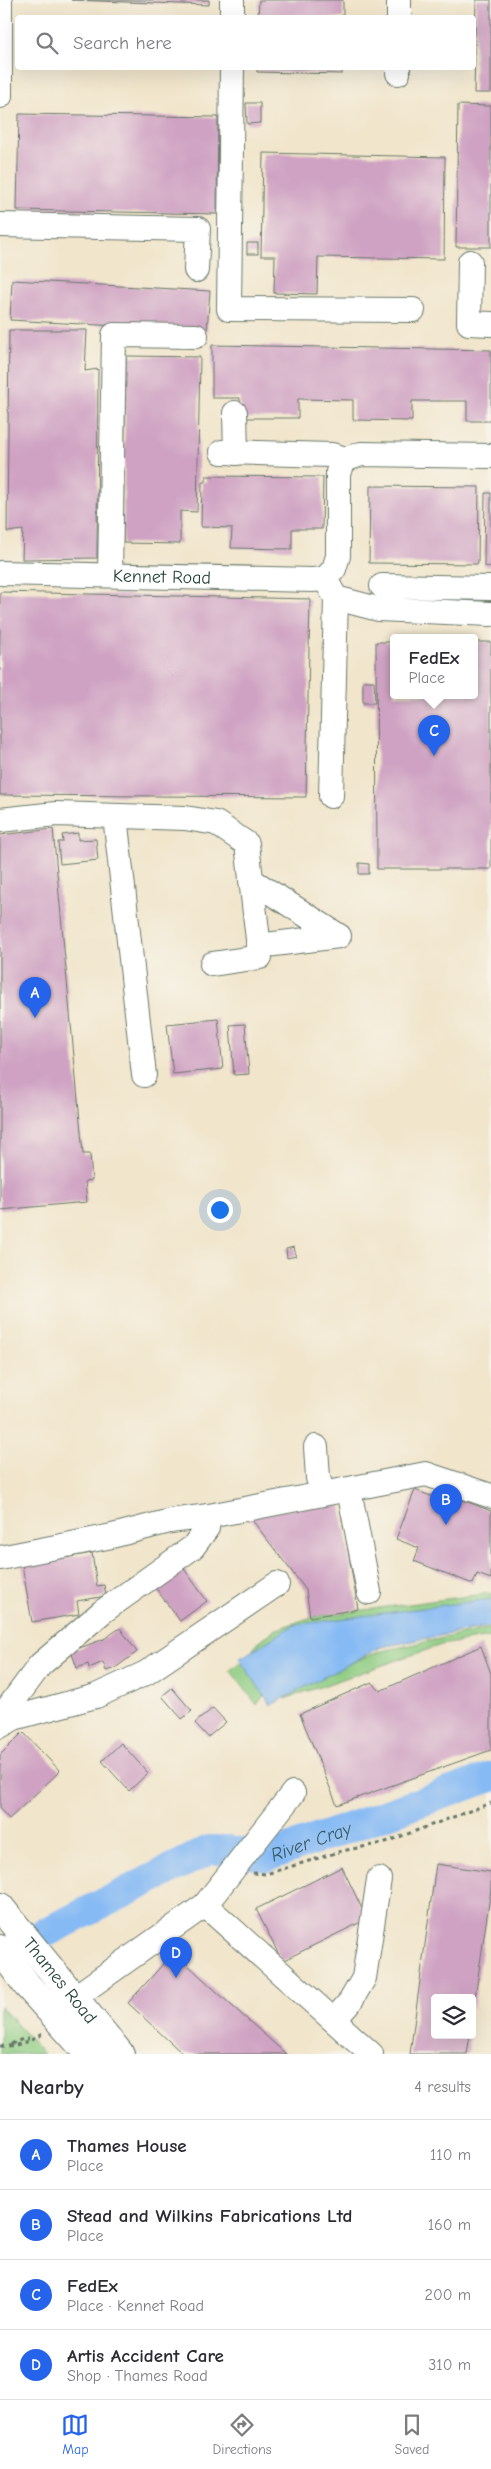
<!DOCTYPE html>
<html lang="en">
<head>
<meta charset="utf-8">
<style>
  :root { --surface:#fff; --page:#f7f7f7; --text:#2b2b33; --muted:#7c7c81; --line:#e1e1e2; --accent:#2563eb }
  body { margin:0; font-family:"Comic Neue",sans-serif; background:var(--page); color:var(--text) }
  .controls { position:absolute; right:15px; bottom:15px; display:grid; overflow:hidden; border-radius:5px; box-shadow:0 5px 20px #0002 }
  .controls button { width:45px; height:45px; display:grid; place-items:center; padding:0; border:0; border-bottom:1px solid var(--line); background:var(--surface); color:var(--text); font:25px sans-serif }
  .you { position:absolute; left:219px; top:1209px; width:18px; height:18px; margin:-12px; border:4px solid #fff; border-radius:50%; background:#1a73e8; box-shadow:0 0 0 8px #1a73e833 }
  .badge { display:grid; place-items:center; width:32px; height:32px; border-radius:50%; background:var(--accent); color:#fff; font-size:16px; font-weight:700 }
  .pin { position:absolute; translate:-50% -41px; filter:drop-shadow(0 1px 2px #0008) }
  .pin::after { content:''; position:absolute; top:26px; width:18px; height:15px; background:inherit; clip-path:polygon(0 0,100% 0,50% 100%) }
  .popup { position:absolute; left:390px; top:634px; width:88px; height:65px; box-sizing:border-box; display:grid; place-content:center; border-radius:5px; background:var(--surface); filter:drop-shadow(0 1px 4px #0005); font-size:16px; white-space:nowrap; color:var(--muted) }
  .popup b { font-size:19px; color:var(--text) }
  .popup::after { content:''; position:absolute; left:50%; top:100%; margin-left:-10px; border:10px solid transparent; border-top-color:var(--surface) }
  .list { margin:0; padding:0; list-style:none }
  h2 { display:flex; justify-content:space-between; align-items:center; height:65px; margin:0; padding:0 20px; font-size:21px }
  h2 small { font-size:16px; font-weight:400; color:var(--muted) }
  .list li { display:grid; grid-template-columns:32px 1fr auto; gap:15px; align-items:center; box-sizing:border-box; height:70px; padding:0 20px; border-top:1px solid var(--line) }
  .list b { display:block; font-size:19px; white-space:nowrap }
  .list p { margin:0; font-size:16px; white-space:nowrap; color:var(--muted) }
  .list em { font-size:16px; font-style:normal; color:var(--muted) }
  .icon { flex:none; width:28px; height:28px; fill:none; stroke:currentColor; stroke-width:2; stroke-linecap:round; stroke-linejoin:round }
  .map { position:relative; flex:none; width:491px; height:2054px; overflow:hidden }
  .search { position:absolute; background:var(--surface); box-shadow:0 5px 20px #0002; left:15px; right:15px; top:15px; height:55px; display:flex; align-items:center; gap:12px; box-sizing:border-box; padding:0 18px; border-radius:5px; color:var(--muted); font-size:19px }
  .sheet { height:345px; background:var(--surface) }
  nav { display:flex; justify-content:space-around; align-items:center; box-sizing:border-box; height:70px; border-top:1px solid var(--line); background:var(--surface); font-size:14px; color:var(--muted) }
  nav a { display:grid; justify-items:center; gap:2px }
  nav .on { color:var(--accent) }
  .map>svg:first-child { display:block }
</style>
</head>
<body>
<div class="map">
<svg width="491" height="2054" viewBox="0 0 491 2054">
  <rect width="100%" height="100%" fill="#f7f3e8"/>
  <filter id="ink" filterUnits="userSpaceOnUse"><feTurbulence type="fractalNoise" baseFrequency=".02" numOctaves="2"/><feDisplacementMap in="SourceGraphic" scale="10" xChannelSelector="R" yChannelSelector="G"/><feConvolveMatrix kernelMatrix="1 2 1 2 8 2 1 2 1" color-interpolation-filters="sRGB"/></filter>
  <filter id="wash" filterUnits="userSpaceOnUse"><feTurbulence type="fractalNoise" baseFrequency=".0096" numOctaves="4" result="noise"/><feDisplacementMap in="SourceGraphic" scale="20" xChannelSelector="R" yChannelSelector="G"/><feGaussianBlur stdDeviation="1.12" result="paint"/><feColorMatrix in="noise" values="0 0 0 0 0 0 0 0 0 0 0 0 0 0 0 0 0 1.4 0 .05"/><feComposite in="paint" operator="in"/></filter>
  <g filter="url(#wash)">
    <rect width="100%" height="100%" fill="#f1e5cb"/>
    <g fill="#8ecc82" stroke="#56845b">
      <path d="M491 1593V1602L297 1648 257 1705 230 1670 250 1657 254 1648 263 1638 277 1629 312 1617Z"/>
      <path d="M491 1628V1637L441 1645 285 1699 298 1682 382 1651Z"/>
      <path d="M491 1762V1772L383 1809Z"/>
      <path d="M0 2006 44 2054H0Z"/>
    </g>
    <path fill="#86baf4" stroke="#527c94" d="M491 1599V1626L381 1647 271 1705 239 1659 294 1625Z"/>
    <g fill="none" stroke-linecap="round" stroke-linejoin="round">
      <path stroke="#86baf4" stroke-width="30" id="s1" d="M3 1954 209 1850H229L266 1857 491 1777"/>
    </g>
    <g id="blocks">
      <g fill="#cfa2c3">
        <path d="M71 0H209V5Z"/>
        <path d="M259 0H343V18H258Z"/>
        <path d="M476 0H491V93H474Z"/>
        <path d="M257 68H342V74L257 72Z"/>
        <path d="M246 103H260V123L247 124Z"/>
        <path d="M458 105 491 106V247H456Z"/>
        <path d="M19 114 218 117 217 214 17 210Z"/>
        <path d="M263 153 445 157 444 259 318 257 317 294 274 293 275 256H261Z"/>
        <rect x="247" y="243" width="11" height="11"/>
        <path d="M12 280 210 291 207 331 10 320Z"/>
        <path d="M9 330H87L85 371 98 369 97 558 22 559 23 530 7 532Z"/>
        <path d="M212 345 491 350V421H467V401H412V421L353 420V400L298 399V418H240V398H212Z"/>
        <path d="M126 356 200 357 197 512 180 511V544L123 543Z"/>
        <path d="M206 476 323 477 322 529H292V549L231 548 232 528 201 527 202 482H206Z"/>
        <path d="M370 486 479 487 478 564 369 563Z"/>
        <path d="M485 493H491V567L484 566Z"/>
        <path d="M0 592 310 599 306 797 0 795Z"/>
        <path d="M376 642H394V695H474V642H491V869H377Z"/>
        <path d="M363 681H374L375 703H363Z"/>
        <path d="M53 829 83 1154H90L92 1180 85 1181 87 1202 0 1210V835Z"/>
        <path d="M78 833V840L96 839 98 860 60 864 58 842H63L62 835Z"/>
        <path d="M359 863 369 864V874H359Z"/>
        <path d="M218 1019 223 1069 173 1074 167 1024Z"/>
        <path d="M245 1024 249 1074 234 1075 230 1025Z"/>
        <path d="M294 1247 296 1256 287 1258 286 1249Z"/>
        <path d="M415 1490 436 1498 439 1491 491 1511V1579L477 1574 473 1584 414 1561 419 1548 396 1539Z"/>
        <path d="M340 1501 358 1609 310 1617 306 1590 249 1516Z"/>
        <path d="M92 1553 97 1586 104 1585 106 1596 77 1601 79 1614 32 1622 22 1565Z"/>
        <path d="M182 1566 207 1601 180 1621 154 1586Z"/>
        <path d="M120 1628 137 1652 115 1668 106 1671 103 1662 89 1668 88 1664 77 1668 71 1651 104 1639Z"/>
        <path d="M481 1646 491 1674V1750L337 1805 300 1714 372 1682 380 1691Z"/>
        <path d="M172 1688 192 1711 182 1719 162 1696Z"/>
        <path d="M213 1708 226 1722 208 1737 195 1723Z"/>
        <path d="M23 1732 60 1771 9 1819 0 1809V1755Z"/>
        <path d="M121 1743 148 1773 129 1791 102 1761Z"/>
        <path d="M436 1864 491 1872V1889L473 2011 472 1998H435V2035H470L467 2054H410Z"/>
        <path d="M342 1867 367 1919 282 1961 256 1909Z"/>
        <path d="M174 1952 231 2005 286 2054H183L128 2003Z"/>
      </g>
    </g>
  </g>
  <g filter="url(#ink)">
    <use href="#blocks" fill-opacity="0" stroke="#687869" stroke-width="1"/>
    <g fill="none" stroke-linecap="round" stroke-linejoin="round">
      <g stroke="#687869" stroke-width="26">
        <g id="minor">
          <path d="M232 18V0"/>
          <path d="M399 18V0"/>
          <path d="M232 68 229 309 413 310"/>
          <path d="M398 73V68"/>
          <path d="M0 96V0"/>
          <path d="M0 225 198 229 196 270"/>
          <path d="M470 262 469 323 491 324"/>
          <path d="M235 413 236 453"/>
          <path d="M222 452 332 455 346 459 361 454 491 456"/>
          <path d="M346 459 338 472V556L334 569 325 579 336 598 378 609 491 614"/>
          <path id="s2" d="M0 573 312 580 325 579"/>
          <path d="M110 575 114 335 196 336"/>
          <path d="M382 586 491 588"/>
          <path d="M331 796 336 598"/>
          <path d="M115 816 144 1075"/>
          <path d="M0 820 56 814 185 818 216 823 247 844 260 957 212 964"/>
          <path d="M251 880 339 936 258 946"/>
          <path d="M316 1447 318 1478 323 1493"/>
          <path d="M349 1490 369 1592"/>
          <path d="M0 1558 112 1536 170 1521 209 1516 426 1474 491 1496"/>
          <path d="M0 1719 40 1665 102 1612 193 1547 207 1528 209 1516"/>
          <path d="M0 1726 14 1718 96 1696 146 1673 277 1584"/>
          <path d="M205 1905 371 2054"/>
          <path d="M75 1997 205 1905 293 1793"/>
          <path d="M334 2020 350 2002 364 1978 379 1879"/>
        </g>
      </g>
      <g stroke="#687869" stroke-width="30">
        <g id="major">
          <path id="s3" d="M0 1907 120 2054"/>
          <path d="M0 1949 27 1985 89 2054"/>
        </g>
      </g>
      <g stroke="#687869" stroke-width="3" stroke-dasharray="4 4" stroke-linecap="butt">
        <path d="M253 1873 266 1874 342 1851 383 1843 491 1803"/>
        <path d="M11 2044 20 2040 29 2039"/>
        <path d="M0 2046C14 2047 31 2042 42 2034"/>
      </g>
      <use href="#minor" stroke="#fff" stroke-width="24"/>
      <use href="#major" stroke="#fff" stroke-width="28"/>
    </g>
  </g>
  <g text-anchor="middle" stroke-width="4" stroke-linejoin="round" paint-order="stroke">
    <g font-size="18" fill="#1f3d34" stroke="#f7f3e8">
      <text dy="6" stroke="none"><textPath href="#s2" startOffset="162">Kennet Road</textPath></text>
      <text dy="6" stroke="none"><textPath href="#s3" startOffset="95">Thames Road</textPath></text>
    </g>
    <g font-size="19" font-style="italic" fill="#395c64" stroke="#f7f3e8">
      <text dy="7" stroke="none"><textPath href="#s1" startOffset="336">River Cray</textPath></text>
    </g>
  </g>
</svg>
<div class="controls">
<button><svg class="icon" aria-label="layers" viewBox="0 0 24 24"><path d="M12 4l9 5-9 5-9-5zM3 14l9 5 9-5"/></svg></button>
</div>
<div class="you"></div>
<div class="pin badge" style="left:35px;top:1018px">A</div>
<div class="pin badge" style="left:446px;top:1525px">B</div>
<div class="pin badge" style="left:434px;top:756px">C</div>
<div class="popup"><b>FedEx</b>Place</div>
<div class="pin badge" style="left:176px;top:1978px">D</div>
<div class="search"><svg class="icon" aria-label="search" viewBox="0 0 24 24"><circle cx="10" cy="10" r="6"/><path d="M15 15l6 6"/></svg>Search here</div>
</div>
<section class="sheet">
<h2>Nearby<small>4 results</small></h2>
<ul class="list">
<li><span class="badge">A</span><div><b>Thames House</b><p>Place</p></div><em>110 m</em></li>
<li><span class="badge">B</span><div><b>Stead and Wilkins Fabrications Ltd</b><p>Place</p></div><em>160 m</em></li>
<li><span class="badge">C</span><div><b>FedEx</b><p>Place · Kennet Road</p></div><em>200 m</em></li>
<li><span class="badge">D</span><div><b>Artis Accident Care</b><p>Shop · Thames Road</p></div><em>310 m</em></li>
</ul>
</section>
<nav>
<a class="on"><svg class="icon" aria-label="map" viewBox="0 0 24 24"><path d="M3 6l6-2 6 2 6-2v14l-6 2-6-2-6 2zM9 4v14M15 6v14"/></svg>Map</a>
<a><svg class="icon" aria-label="directions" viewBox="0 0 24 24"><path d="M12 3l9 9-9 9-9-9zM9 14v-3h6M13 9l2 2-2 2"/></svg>Directions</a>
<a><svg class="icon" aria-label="saved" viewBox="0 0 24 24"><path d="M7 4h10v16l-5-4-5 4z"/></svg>Saved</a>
</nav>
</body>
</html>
